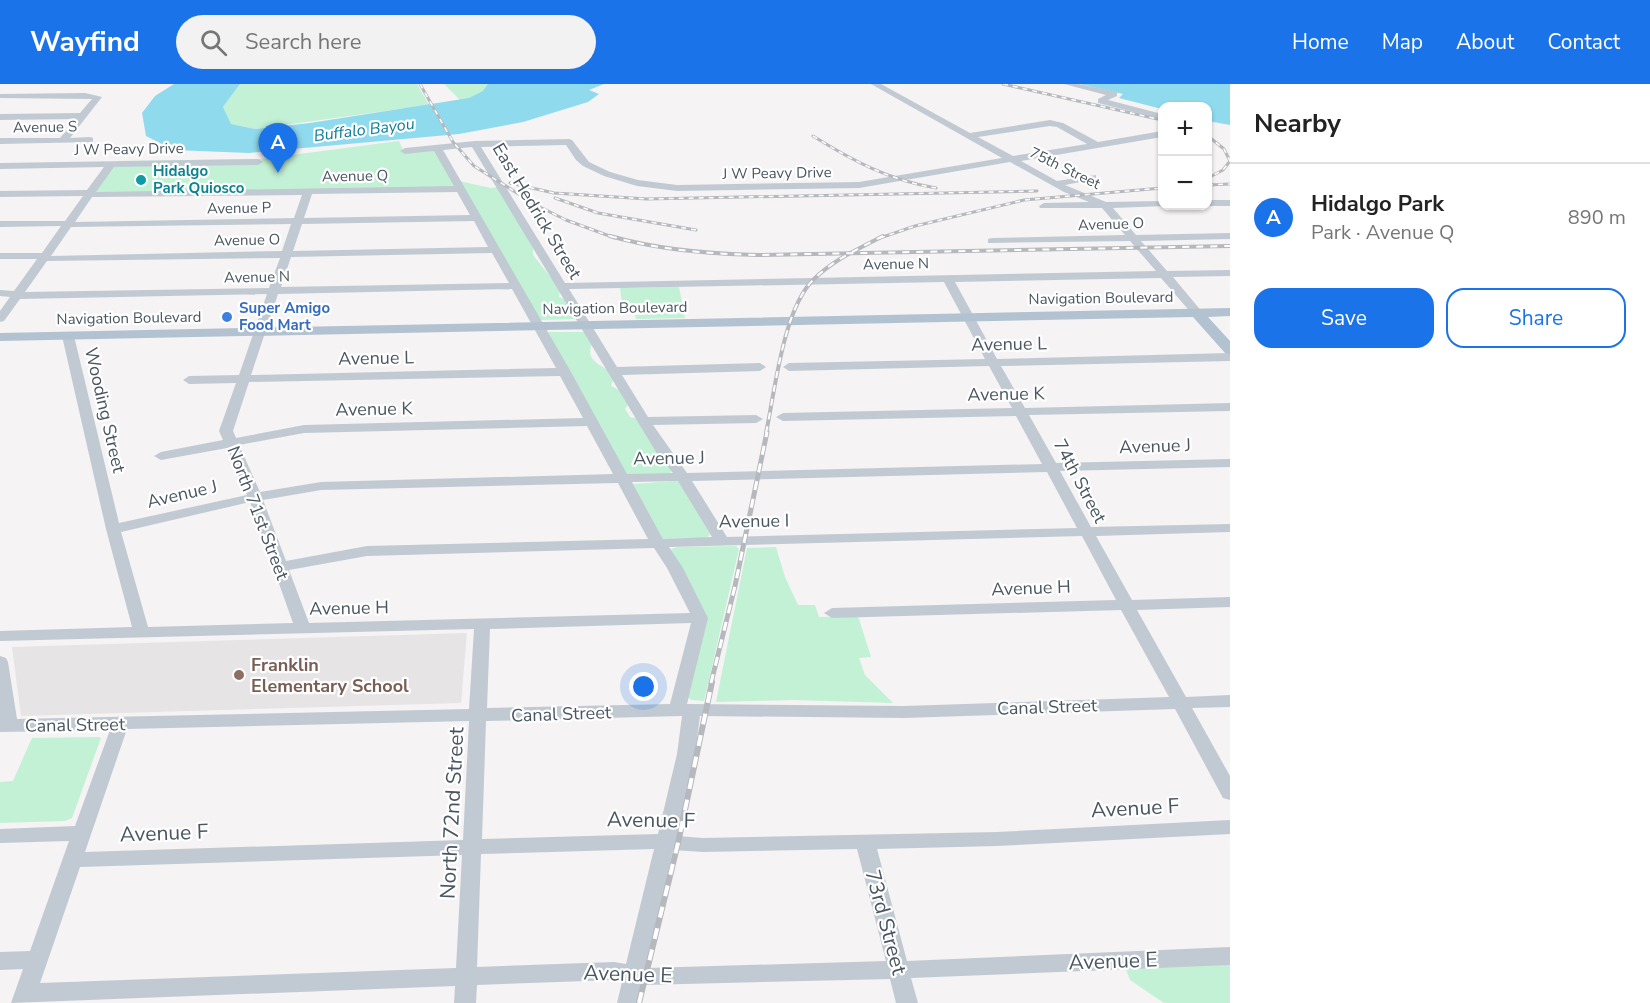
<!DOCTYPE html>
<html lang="en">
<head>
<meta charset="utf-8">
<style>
  :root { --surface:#fff; --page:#f2f2f2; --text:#222; --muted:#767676; --line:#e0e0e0; --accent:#1a73e8 }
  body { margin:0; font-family:"Nunito Sans",sans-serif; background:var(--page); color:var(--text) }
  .controls { position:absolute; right:18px; top:18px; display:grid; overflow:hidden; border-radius:12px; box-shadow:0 2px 4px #0004 }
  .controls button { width:54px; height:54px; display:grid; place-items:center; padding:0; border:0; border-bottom:2px solid var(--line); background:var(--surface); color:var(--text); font:30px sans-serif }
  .you { position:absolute; left:644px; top:603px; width:21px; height:21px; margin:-15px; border:4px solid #fff; border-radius:50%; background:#1a73e8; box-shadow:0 0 0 9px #1a73e833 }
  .badge { display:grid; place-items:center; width:39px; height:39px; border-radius:50%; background:var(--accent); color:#fff; font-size:20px; font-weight:700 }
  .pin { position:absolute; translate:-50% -50px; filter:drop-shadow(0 2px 3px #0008) }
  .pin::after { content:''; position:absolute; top:32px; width:21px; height:18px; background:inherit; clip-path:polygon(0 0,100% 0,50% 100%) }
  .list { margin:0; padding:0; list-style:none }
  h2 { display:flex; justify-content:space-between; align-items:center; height:78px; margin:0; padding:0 24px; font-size:26px }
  h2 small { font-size:20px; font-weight:400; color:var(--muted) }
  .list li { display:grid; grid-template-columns:39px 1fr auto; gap:18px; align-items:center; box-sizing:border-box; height:108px; padding:0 24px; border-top:2px solid var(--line) }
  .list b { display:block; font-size:22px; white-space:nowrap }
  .list p { margin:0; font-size:20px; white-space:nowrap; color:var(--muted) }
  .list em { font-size:20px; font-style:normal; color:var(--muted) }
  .actions { display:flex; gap:12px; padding:18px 24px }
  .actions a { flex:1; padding:14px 0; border:2px solid var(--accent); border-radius:18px; text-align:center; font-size:21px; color:var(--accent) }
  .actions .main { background:var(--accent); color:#fff }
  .icon { flex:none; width:33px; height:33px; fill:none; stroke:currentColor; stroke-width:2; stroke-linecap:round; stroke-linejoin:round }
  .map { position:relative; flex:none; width:1230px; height:919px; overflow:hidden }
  header { display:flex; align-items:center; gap:36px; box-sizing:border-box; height:84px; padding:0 30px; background:var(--accent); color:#fff }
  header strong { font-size:28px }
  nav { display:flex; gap:33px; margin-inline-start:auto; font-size:21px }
  .search { width:420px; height:54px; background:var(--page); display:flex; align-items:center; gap:15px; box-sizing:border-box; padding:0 21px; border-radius:33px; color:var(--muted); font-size:22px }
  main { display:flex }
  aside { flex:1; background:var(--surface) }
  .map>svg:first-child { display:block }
</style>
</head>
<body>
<header>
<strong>Wayfind</strong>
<div class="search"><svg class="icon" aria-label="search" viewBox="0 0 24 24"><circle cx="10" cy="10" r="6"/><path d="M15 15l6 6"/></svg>Search here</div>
<nav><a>Home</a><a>Map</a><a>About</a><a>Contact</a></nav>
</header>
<main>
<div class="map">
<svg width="1230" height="919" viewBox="0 0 1230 919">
  <rect width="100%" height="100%" fill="#f5f3f3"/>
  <path fill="#e6e4e5" d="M467 549 461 619 21 632 12 563Z"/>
  <g fill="#c3f1d5">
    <path d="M240 0H417L429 21 255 45 230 40 223 23Z"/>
    <path d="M444 0H503L462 18Z"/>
    <path d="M399 57 404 68 435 65 455 101 451 103 93 109 117 77 261 75Z"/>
    <path d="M459 97 491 104 499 103 533 164V171L560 205 559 213 564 215 577 235 540 236Z"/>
    <path d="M679 203 685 234 636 235 635 231H642L640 220H622L620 204Z"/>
    <path d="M548 248H584L592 260C585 276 599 279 608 287 610 288 612 295 613 296L611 302 619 306 629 319 625 325 630 333 639 335 672 386 670 390 635 392 623 389Z"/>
    <path d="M675 397 680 398 710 450 707 454 663 455 633 400Z"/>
    <path d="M736 462 739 465 704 617 692 616 686 613 702 544 669 466 677 463Z"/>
    <path d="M776 463 785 493 798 521H815L819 533 858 532 871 573 859 574 865 591 893 619 794 616 716 618 747 464Z"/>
    <path d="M98 653 101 654 72 734 65 737 0 739V698L13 697 32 654Z"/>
    <path d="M1230 880V919H1164L1130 896 1125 883Z"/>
  </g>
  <g fill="#90daee">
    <path d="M174 0H240L223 23 231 40 255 45 310 39 469 14 483 7 488 0H604L589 6 599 10 588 18 523 38 459 50 249 69 174 66 146 52 142 29 155 12Z"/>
    <path d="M1080 0H1230V41L1208 37V22H1162V25L1119 14 1123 10Z"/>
  </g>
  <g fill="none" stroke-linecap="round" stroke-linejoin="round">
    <g fill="#c1cad2" fill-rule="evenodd">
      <path d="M871 0H881L970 49 1050 36 1063 39 1098 58 1162 47V53L1021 77 1057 97 1096 91V95L1065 101 1106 118 1162 117V122H1166L1113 124 1136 151 1230 149V155L1141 157 1167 187 1230 186V192L1173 193 1203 229 1197 232 1193 231 1161 194 955 198 997 275 1230 269V277L1001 282 1025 324 1230 319V327L1029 331 1056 379 1230 375V383L1060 387 1091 443 1230 440V448L1096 452 1132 516 1230 513V523L1137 526 1186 613 1230 611V623L1192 624 1230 692V716L1223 714 1175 625 904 634 700 632 695 670 677 752 703 754 997 748 1230 736V750L997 762 877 765 907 877 1230 863V881L911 894 918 919H896L890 895 643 901 639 919H617L622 898 614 896 477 901 476 919H454L455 902 11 919 23 885 0 886V868L30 867 69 757 0 759V745L75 742 110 646 0 648V572L6 574 8 578 17 635 469 625 474 545 0 557V547L132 543 106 445 62 252 64 249 68 248 74 252 119 439 247 411 227 364 161 376 154 372 161 368 223 356 219 347 236 299 189 300 183 296 189 292 239 291 267 210 20 215 4 237 0 238V227L10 213 0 212V206L14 207 37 175H0V169H42L61 142 0 143V137H65L83 112 0 113V107L87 106 104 83 0 85V79L258 75 263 78 258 81 114 83 96 108H99L454 102 434 67 405 70 400 67 405 64 475 57 569 55 572 56 589 78 610 88 638 96 677 101 859 98 1002 74ZM1050 42 1057 43 1087 60 1013 72 978 53ZM566 61 576 76 583 82 604 92 637 102 677 107 859 104 1010 78 1064 108 1089 118 1044 119 1039 122 1040 124H1102L1125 151 992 154 988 155V159L1130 157 1156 187 565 199 481 63ZM472 63 656 368 673 389 627 390 571 288 443 66ZM457 108 470 131 304 134 312 110ZM302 111 294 134 75 138 92 113ZM474 137 488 163 293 167 302 140ZM291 140 282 167 51 172 71 143ZM492 169 509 199 281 203 291 173ZM280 174 269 204 25 208 47 177ZM944 198 985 275 789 279 783 283 789 287 989 282 1012 324 783 329 776 333 783 337 1016 332 1042 380 687 389 653 341 756 339 763 335 756 331 648 333 622 291 760 287 766 283 760 279 617 283 569 205ZM512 205 556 284 251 291 278 210ZM560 292 583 334 304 341 236 354 233 347 249 298ZM587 342 613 390 321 398 260 408 239 361 304 349ZM1047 388 1077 444 727 453 692 397ZM678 397 712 453 663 455 632 398ZM618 399 648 455 367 462 286 477 263 416 321 406ZM250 418 293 539 148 543 121 448ZM1082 452 1116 516 832 524 824 529 832 534 1121 526 1169 613 904 622 687 620 708 534 683 484 669 463ZM654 464 667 484 690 529 309 539 289 486 367 472ZM691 539 670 620 487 624 490 545ZM682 632 677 670 658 750 482 755 486 637ZM469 637 463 756 85 768 127 645ZM654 765 626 880 614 878 477 883 481 770ZM857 765 886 877 647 884 673 766 703 768ZM462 771 456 884 40 899 80 783Z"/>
      <path d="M1064 0H1079L1117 8V12L1108 16 1162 30V35L1098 19V15L1106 11Z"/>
      <path d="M85 9 102 13 70 54 90 53 93 54V58L0 60V54H60L76 35 0 36V30L80 29 92 15 0 14V10Z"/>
      <path d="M1208 116H1230V122H1206Z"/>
    </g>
    <path fill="#b3c2d1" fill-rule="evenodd" d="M1230 224V232L1208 233 1230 257V270L1225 269 1193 233 0 257V249Z"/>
    <g stroke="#b5b8bd" stroke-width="3">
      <g id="rail-far3">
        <path d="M420 0 453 58 474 82 536 121 566 136 615 154"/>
        <path d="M1003 0 1162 36"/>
        <path d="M813 52C853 77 889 96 936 104"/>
        <path d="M1208 52 1224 65 1230 77 1223 86 1208 94"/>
        <path d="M510 99 554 109 647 115 1037 107"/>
        <path d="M1208 101 1230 100"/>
        <path d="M555 114 598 129 696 146"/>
        <path d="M880 154 915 142 1024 116 1162 104"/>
      </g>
    </g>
    <g stroke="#b5b8bd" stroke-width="4">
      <g id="rail-far2">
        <path d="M610 152C659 166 708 170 758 171L1230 162"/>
        <path d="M766 349C775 307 783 226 813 196 833 176 858 165 883 152"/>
      </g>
    </g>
    <g stroke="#b5b8bd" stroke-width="5">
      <path id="rail-far1" d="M711 599 735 502 767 348"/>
    </g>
    <g stroke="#b5b8bd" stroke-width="6">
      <path id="rail" d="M639 919 678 759 712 598"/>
    </g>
    <use href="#rail-far3" stroke="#fff" stroke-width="1.5" stroke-dasharray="5" stroke-linecap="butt"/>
    <use href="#rail-far2" stroke="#fff" stroke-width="2" stroke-dasharray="7" stroke-linecap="butt"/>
    <use href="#rail-far1" stroke="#fff" stroke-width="3" stroke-dasharray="9" stroke-linecap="butt"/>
    <use href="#rail" stroke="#fff" stroke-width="4" stroke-dasharray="11" stroke-linecap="butt"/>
  </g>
  <circle fill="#0f9aa8" stroke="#fff" stroke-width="2" cx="141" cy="96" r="6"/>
  <circle fill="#3f7fe0" stroke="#fff" stroke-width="2" cx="227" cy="233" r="6"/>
  <circle fill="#8d6e63" stroke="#fff" stroke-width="2" cx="239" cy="591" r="6"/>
  <g text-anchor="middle" stroke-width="4.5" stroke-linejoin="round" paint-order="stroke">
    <g font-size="15" fill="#4a5661" stroke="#fff">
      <text transform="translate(45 43) rotate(-1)" y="5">Avenue S</text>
      <text transform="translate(129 65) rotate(-1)" y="5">J W Peavy Drive</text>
      <text transform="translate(1065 84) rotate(26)" y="5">75th Street</text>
      <text transform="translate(777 89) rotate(-1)" y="5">J W Peavy Drive</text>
      <text transform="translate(355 92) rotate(-1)" y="5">Avenue Q</text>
      <text transform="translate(239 124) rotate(-1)" y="5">Avenue P</text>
      <text transform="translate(1111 140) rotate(-2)" y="5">Avenue O</text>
      <text transform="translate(247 156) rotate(-1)" y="5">Avenue O</text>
      <text transform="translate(896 180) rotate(-1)" y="5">Avenue N</text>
      <text transform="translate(257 193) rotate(-1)" y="5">Avenue N</text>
      <text transform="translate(1101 214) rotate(-1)" y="5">Navigation Boulevard</text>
      <text transform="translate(615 224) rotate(-1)" y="5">Navigation Boulevard</text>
      <text transform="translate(129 234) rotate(-1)" y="5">Navigation Boulevard</text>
    </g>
    <g font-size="15" font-weight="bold" fill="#0d838f" stroke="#fff" text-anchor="start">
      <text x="153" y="92">Hidalgo<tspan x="153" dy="17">Park Quiosco</tspan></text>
    </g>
    <g font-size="15" font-weight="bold" fill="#366cbe" stroke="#fff" text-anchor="start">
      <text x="239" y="229">Super Amigo<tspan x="239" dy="17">Food Mart</tspan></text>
    </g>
    <g font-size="16" font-style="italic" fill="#0c7c9b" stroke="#fff">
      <text transform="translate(364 45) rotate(-7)" y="6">Buffalo Bayou</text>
    </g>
    <g font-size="18" fill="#4a5661" stroke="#fff">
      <text transform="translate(537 127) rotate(59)" y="6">East Hedrick Street</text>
      <text transform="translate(1009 260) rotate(-1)" y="6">Avenue L</text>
      <text transform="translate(376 274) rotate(-1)" y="6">Avenue L</text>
      <text transform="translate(1006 310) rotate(-1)" y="6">Avenue K</text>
      <text transform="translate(374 325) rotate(-1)" y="6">Avenue K</text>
      <text transform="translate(105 326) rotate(77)" y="6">Wooding Street</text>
      <text transform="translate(1155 362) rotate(-2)" y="6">Avenue J</text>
      <text transform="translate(669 374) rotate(-1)" y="6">Avenue J</text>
      <text transform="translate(1080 397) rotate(62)" y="6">74th Street</text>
      <text transform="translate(182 410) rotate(-13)" y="6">Avenue J</text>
      <text transform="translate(258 429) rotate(69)" y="6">North 71st Street</text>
      <text transform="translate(754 437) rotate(-1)" y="6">Avenue I</text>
      <text transform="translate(1031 504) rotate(-2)" y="6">Avenue H</text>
      <text transform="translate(349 524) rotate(-1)" y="6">Avenue H</text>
      <text transform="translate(1047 623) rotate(-2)" y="6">Canal Street</text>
      <text transform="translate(561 630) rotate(-2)" y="6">Canal Street</text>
      <text transform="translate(75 641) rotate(-1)" y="6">Canal Street</text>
    </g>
    <g font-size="18" font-weight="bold" fill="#785e54" stroke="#fff" text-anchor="start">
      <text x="251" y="587">Franklin<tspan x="251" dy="21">Elementary School</tspan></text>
    </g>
    <g font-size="21" fill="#4a5661" stroke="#fff">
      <text transform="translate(1135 724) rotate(-3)" y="7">Avenue F</text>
      <text transform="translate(452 729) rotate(-87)" y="7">North 72nd Street</text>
      <text transform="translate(651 736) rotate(1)" y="7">Avenue F</text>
      <text transform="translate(164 749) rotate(-2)" y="7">Avenue F</text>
      <text transform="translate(886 838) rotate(75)" y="7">73rd Street</text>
      <text transform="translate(1113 877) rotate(-2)" y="7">Avenue E</text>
      <text transform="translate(628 890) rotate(2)" y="7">Avenue E</text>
    </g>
  </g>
</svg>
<div class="controls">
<button>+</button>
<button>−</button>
</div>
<div class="you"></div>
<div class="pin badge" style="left:278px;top:89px">A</div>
</div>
<aside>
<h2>Nearby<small></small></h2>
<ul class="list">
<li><span class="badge">A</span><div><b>Hidalgo Park</b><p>Park · Avenue Q</p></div><em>890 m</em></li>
</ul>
<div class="actions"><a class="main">Save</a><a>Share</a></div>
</aside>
</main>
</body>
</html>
